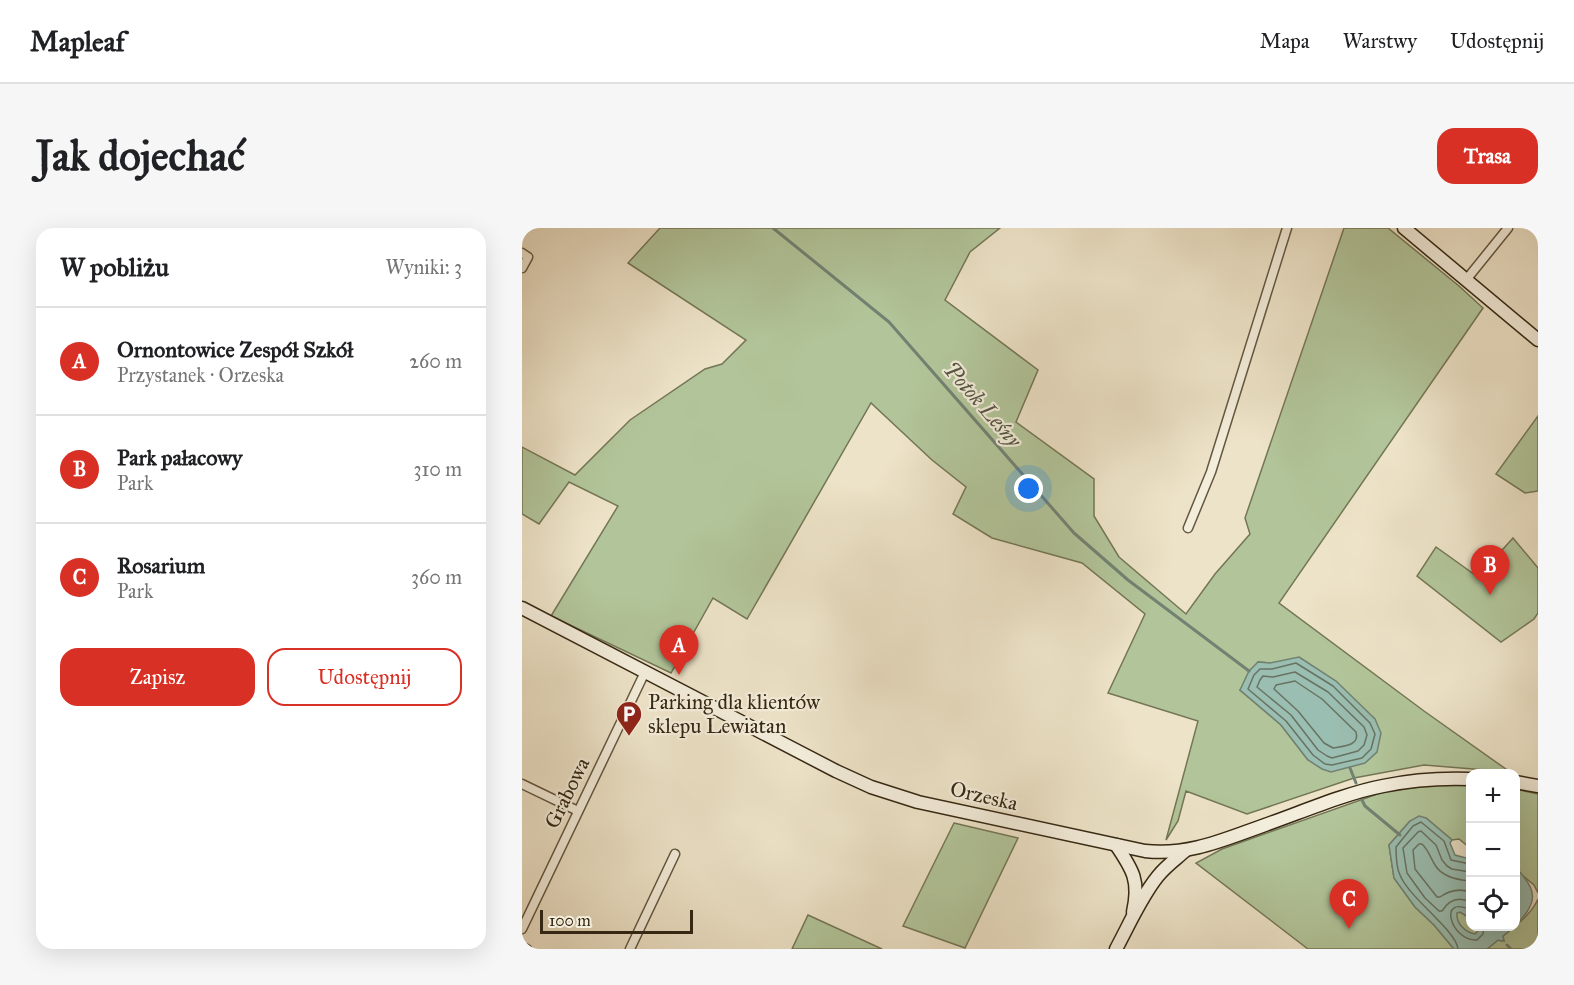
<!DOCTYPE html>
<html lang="pl">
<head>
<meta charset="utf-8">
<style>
  :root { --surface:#fff; --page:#f6f6f6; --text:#202124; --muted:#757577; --line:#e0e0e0; --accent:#d93025 }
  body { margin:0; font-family:"IM FELL Great Primer",serif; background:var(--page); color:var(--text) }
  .controls { position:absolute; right:18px; bottom:18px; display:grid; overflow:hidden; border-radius:12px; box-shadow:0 6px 24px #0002 }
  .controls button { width:54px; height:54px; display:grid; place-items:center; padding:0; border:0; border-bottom:2px solid var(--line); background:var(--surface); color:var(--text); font:30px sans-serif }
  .scale { position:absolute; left:18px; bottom:15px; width:153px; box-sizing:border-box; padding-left:6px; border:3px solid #362813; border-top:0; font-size:16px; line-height:21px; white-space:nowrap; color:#362813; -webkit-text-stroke:4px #f3eddb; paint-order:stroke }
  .you { position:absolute; left:507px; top:261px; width:21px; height:21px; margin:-15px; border:4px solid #fff; border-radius:50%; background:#1a73e8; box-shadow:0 0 0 9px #1a73e833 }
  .badge { display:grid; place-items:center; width:39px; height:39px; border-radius:50%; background:var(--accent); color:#fff; font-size:20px; font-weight:700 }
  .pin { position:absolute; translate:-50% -50px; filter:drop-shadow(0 2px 3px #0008) }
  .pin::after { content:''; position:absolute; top:32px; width:21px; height:18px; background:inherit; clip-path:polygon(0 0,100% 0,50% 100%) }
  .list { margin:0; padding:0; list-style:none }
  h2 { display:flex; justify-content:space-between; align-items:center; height:78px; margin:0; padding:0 24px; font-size:26px }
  h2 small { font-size:20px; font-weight:400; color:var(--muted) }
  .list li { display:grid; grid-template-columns:39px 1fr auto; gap:18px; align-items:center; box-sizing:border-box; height:108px; padding:0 24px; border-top:2px solid var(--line) }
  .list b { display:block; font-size:22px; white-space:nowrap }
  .list p { margin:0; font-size:20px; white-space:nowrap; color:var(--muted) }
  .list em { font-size:20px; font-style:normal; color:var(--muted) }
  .actions { display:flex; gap:12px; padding:18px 24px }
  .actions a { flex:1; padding:14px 0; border:2px solid var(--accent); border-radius:18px; text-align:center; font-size:21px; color:var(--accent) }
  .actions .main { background:var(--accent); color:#fff }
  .icon { flex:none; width:33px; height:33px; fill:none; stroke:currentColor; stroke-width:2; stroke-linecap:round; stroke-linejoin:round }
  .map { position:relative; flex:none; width:1016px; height:721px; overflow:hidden; border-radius:18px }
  header { display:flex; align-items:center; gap:36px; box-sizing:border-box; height:84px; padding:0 30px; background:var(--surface); border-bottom:2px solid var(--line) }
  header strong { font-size:28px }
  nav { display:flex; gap:33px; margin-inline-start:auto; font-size:21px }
  .intro { display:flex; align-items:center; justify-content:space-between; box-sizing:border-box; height:144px; padding:0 36px }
  h1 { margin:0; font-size:42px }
  .button { padding:15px 27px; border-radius:18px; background:var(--accent); color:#fff; font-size:21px; font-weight:700 }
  main { display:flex; gap:36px; padding:0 36px }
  aside { flex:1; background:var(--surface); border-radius:18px; box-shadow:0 6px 24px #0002 }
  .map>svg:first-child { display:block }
</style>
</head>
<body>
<header>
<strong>Mapleaf</strong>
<nav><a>Mapa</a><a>Warstwy</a><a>Udostępnij</a></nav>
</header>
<div class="intro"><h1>Jak dojechać</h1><a class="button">Trasa</a></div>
<main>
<aside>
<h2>W pobliżu<small>Wyniki: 3</small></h2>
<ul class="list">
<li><span class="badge">A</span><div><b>Ornontowice Zespół Szkół</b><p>Przystanek · Orzeska</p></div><em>260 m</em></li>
<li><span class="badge">B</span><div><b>Park pałacowy</b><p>Park</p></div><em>310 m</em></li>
<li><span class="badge">C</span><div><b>Rosarium</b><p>Park</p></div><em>360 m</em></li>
</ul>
<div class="actions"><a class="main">Zapisz</a><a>Udostępnij</a></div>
</aside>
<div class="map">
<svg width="1016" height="721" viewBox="0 0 1016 721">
  <rect width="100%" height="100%" fill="#ede3c8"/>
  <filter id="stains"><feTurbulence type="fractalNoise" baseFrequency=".00333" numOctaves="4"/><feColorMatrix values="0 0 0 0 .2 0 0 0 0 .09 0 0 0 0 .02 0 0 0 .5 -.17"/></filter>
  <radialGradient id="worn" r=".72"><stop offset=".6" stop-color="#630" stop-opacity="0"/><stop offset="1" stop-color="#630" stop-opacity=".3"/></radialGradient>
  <g fill="#b2c59a" stroke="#747656" stroke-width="1.5" fill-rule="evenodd">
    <path d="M138 0H478L448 24 423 72 516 142 494 194 572 251V288L597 329 664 386 693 346 728 306 723 290 822 0H866L937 58 961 80 757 375 902 483 988 544 902 537 832 550 725 586 664 563 656 593 644 612 676 493 586 465 623 386 560 335 470 310 431 286 444 259 410 232 349 175 225 391 191 370 149 445 29 388 96 278 47 254 17 296 0 286V219L53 247 108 192 183 141 200 136 224 112 106 35ZM736 434 748 435 786 532 759 497 718 462Z"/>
    <path d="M1016 188V263L1003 265 974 246Z"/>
    <path d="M991 310 1016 340V385L1012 391 979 414 895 348 914 319 956 349Z"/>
    <path d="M933 556 948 557V620L937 611 930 612 904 590 888 593 867 617 872 650 893 679 912 697 932 721H786L674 635 700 621 864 563 912 557Z"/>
    <path d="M993 561 1016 566V665L1012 657 994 642Z"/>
    <path d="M432 595 496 610 443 720 381 698Z"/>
    <path d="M1016 671V721H965L976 712 982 713 980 709C993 698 1009 687 1016 671Z"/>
    <path d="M938 684 948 690V698L956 699 957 703 953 706C943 705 934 695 934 685Z"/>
    <path d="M286 687 360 721H270Z"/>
  </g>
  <g fill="#9abeb1" stroke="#728272" stroke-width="1.5">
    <path d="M777 429 814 453 853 491 859 505 855 524 843 535 809 544 800 541 786 532 759 497 718 462 727 443 736 434 748 435Z"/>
    <path d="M897 588 904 590 930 612 928 615 933 627 948 631V690L938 684 935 685C934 695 943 705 953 706L956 703V699H992L981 708 982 712 979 713 976 712 965 721H932L912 697 893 679 872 650 867 617 888 593Z"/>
    <path d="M994 640C1016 662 1016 675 994 697Z"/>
  </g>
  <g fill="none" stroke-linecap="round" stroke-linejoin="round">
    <g stroke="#687362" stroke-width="1.5">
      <path d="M774 435 811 458 848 495 853 506 849 521 840 530 810 537 803 536 791 527 764 493 726 461 732 447 738 441H750Z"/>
      <path d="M773 444 806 464 842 499 845 507 842 517 836 523 810 530 805 528 796 522 769 487 735 459 738 452 741 448 751 449Z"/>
      <path d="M773 453 800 471 834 504C838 518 821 518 811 520L802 515 776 483 752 461 754 457Z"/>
      <path d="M948 644 930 641 925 638 920 632 914 617 899 603 896 604 881 620 885 645 903 670 917 683H920C927 672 936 668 948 674"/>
      <path d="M948 653C936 652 920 649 913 637 908 629 907 623 900 616H897L891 622 893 641 915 669H918C928 662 937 660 948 664"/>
      <path d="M948 682C916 666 928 713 955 712L961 706 962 698"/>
      <path d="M936 721C934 702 887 670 878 647 874 639 874 627 874 619L891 598 899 594 922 613 929 632 948 636"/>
    </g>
    <g stroke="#728272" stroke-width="3">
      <path d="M251 0 367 94 552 305 606 352 727 443"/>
      <path d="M828 540 834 555"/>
      <path d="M840 572 843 578 878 607"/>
      <path d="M985 717 989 721"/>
    </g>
    <g stroke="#645740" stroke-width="11">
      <g id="street">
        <path d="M0 25 6 29 0 40"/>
        <path d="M944 52 986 0"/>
        <path d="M666 300 689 244 765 0"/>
        <path d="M0 556 56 583"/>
        <path d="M0 701 123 444"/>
        <path d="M0 719 5 721"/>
        <path d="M108 721 153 626"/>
      </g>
    </g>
    <g stroke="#362813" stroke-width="15">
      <g id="secondary">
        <path d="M882 0 1016 112"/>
        <path d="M0 380 314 543 349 559 396 574 623 623C667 628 703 611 743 597 780 584 824 565 861 558 890 552 920 550 948 551"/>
        <path d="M993 554 1016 558"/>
        <path d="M594 617C611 642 618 653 611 684"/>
        <path d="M594 721C607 697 619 669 636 648 644 638 654 631 663 623"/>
      </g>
    </g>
    <use href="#street" stroke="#f3eddb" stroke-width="8"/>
    <use href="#secondary" stroke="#f3eddb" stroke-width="12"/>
  </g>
  <defs>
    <g id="parking-pin" transform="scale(1.35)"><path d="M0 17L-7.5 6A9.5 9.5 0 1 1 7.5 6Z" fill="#8f2418" stroke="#f3eddb"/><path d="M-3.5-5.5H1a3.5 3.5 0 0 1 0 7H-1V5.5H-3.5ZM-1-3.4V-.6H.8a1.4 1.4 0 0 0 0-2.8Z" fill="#fff"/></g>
  </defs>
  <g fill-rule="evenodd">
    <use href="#parking-pin" x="107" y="486"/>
  </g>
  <g text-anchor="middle" stroke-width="4.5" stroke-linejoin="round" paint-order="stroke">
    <g font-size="21" fill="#362813" stroke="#f3eddb" text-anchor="start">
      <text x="126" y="481">Parking dla klientów<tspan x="126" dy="24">sklepu Lewiatan</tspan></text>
    </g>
    <g font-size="21" fill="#362813" stroke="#f3eddb">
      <text transform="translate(45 565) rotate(-64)" y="7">Grabowa</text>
      <text transform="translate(462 568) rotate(13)" y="7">Orzeska</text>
    </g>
    <g font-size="22" font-style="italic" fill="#545542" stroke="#f3eddb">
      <text transform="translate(461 176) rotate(49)" y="8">Potok Leśny</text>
    </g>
  </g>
  <rect width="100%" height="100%" filter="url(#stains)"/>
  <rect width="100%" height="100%" fill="url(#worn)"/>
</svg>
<div class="controls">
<button>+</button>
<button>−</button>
<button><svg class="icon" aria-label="locate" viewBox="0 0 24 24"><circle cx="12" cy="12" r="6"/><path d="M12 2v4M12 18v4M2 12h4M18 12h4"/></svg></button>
</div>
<div class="scale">100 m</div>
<div class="you"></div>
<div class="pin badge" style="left:157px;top:447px">A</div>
<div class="pin badge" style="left:968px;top:367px">B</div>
<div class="pin badge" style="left:827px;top:701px">C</div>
</div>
</main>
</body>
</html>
